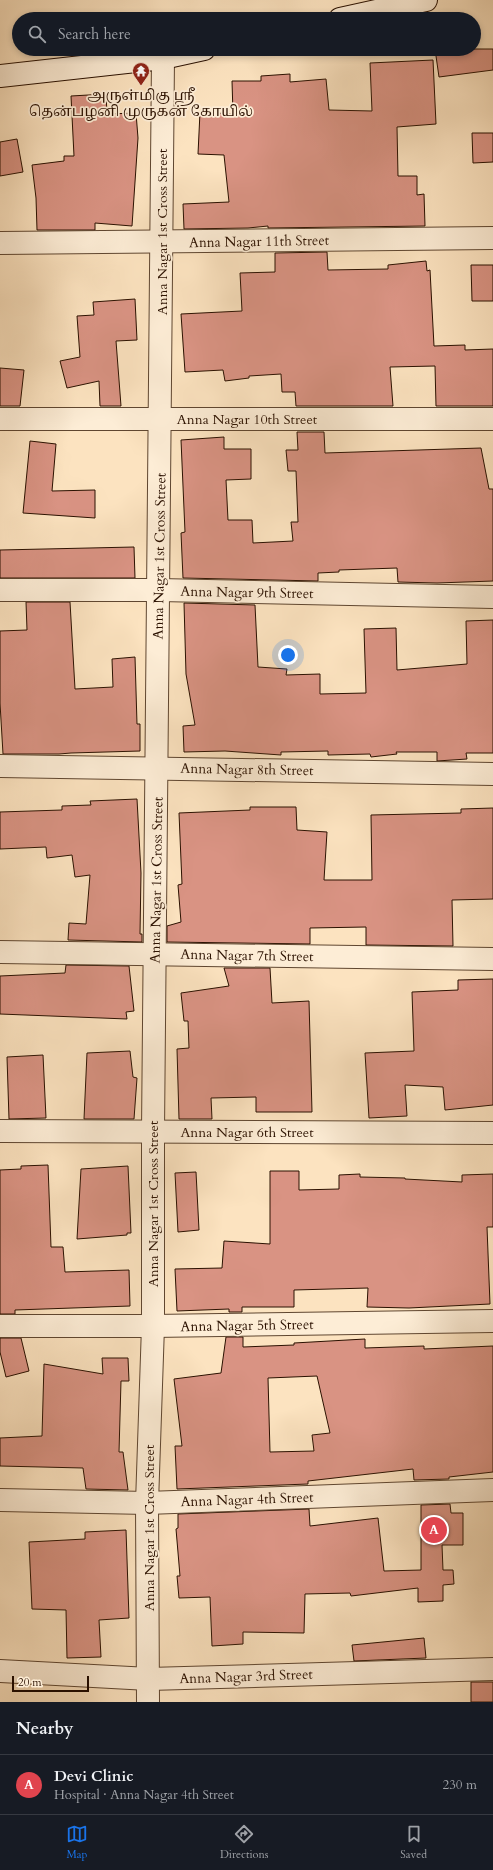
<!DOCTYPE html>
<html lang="en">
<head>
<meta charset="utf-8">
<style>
  :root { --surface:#171b24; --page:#242831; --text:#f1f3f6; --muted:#9ea1a6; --line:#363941; --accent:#1a73e8 }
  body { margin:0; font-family:Cardo,"Noto Serif Tamil",serif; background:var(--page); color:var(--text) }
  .scale { position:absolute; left:12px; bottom:10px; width:77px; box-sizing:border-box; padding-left:4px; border:2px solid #2b1100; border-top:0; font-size:11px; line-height:14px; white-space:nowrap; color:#2b1100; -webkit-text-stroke:3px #fdedd6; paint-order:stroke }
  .you { position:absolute; left:288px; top:655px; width:14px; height:14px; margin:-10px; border:3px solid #fff; border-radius:50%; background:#1a73e8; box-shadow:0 0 0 6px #1a73e833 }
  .badge { display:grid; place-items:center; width:26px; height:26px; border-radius:50%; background:var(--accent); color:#fff; font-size:13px; font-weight:700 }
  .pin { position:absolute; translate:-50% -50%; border:2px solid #fff; box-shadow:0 1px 4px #0006 }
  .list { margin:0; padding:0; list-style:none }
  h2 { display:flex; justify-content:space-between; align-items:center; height:52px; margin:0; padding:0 16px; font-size:17px }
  h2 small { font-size:13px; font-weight:400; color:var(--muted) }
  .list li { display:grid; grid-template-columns:26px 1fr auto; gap:12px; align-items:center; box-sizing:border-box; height:60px; padding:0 16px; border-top:1px solid var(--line) }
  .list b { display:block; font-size:15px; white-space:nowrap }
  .list p { margin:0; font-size:13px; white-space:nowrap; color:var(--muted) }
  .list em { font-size:13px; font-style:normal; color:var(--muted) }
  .icon { flex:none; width:22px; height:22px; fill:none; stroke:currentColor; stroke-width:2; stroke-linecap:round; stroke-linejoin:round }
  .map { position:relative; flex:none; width:493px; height:1702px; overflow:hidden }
  .search { position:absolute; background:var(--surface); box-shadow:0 2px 6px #0003; left:12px; right:12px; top:12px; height:44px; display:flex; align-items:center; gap:10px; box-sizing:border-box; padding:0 14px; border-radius:22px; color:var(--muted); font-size:15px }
  .sheet { height:112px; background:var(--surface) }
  nav { display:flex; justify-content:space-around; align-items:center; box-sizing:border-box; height:56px; border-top:1px solid var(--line); background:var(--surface); font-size:11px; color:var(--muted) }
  nav a { display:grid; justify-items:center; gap:2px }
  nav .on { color:var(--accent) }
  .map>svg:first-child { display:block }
</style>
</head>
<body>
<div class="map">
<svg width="493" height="1702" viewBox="0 0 493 1702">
  <rect width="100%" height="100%" fill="#fce3c0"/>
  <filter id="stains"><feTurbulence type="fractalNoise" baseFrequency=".005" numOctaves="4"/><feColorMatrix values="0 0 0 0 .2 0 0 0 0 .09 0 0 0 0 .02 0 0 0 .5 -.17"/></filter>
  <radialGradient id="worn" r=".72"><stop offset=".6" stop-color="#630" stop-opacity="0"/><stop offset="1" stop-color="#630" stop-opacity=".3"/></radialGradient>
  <g fill="#d99383" stroke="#2b1100" fill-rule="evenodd">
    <path d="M435 49H493V70L439 77Z"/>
    <path d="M433 60 436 124 397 127 398 176H417V195L424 194 425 226 268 228V226L248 228 184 229 183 204 229 202 224 155 198 154 200 112 233 114 232 81H261V76L290 74V82L326 79 329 110 372 111 370 63Z"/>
    <path d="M106 94 107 114 136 113 138 138 132 226 95 223V230H37L36 198 32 165 64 161V156H74L71 96Z"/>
    <path d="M472 133H493V162L473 163Z"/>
    <path d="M17 139 23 172 0 176V142Z"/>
    <path d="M327 252 328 270 388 269V265L426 261 427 271 430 270 434 346 465 345V350L493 349V406H436L435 366 390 367 393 406H296L295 392H282L281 374 249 376V378L225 381 223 370 185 372 181 314 242 311 240 273 275 272V253Z"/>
    <path d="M471 265H493V301H472Z"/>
    <path d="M135 299 137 340 116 341 121 406H100L99 381 67 388 60 361 80 357 77 316 94 315 93 302Z"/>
    <path d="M0 368 24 370 20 406H0Z"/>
    <path d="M297 432H324L325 453 481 448 489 489H493V581L437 583 398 582 397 568 339 570V572L318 573V581L183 578 181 533 185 532 181 440 224 437V449H251V479L226 480 228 520H252L253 543 293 541 291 522H298L296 471H288L286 450H298Z"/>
    <path d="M30 441 56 444 52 491 95 490V518L23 513Z"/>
    <path d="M134 547 135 578H0V550Z"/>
    <path d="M26 602H70L75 689 113 687 112 659 135 657 137 724H140V751L71 753 59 754H3L0 703V631L27 630Z"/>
    <path d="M184 603 255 605 258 667 287 669 286 675 320 674V694L366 693 364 629 396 628 397 670 467 664 466 621 493 620V753H466L467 759 437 761V752H396L397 754 371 757 370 754 328 755V751L281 752V755L225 751 184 752 183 726 195 725 186 674Z"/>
    <path d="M137 799 141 873 140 934H142V942L68 940 69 923 86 924 90 875 75 877 72 855 47 858 46 847 0 849V812L62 810V806L91 805 90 801Z"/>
    <path d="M250 807H296L297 830 327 832 324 880H372L371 815 461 813V809L493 808V899L452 900 453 946 366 945V927L310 928V944L167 942V926L181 922 178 885 182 884 179 813 250 810Z"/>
    <path d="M66 965 129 966 134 1011 126 1012 127 1019 0 1014V976L65 973Z"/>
    <path d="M224 968H270L272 1003 309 1001 312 1112H256V1097L211 1098 212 1119H179L177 1049 189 1048 188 1021H184L181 993 229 986Z"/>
    <path d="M493 979V1105L445 1110 443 1087 405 1085 407 1116 369 1118 365 1053 414 1051 412 992 458 990V980Z"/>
    <path d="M130 1051 133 1077 137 1078 134 1119H84L87 1053Z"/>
    <path d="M43 1055 46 1118 9 1119 7 1057Z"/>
    <path d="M48 1165 51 1247H63L65 1272 129 1270 130 1306 15 1310V1314H0V1170L21 1169V1166Z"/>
    <path d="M128 1166 131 1233H127V1235L77 1239 81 1169Z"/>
    <path d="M270 1171H299V1190L339 1189V1175L360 1174V1177L405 1178V1179L462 1182V1175L493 1174V1227H487L490 1304 409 1308 367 1307 368 1288 294 1290V1307H242V1312H229V1309L177 1311 175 1269 222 1268 224 1241 270 1244Z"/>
    <path d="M196 1172 199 1230 178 1232 175 1173Z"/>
    <path d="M226 1337H243V1347L294 1345V1343L365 1339V1348L424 1346V1349L493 1346V1472L449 1477V1479L414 1480 413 1469 308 1481V1484L177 1489 175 1446H182L174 1379 221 1373ZM317 1376 330 1433 312 1435 314 1451 270 1452 268 1378Z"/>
    <path d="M0 1338H21L29 1371 6 1377 0 1352Z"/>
    <path d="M102 1358H128L129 1381H121L119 1452H123L128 1490 86 1489 83 1468 0 1466V1438L42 1436 44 1364 103 1374Z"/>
    <path d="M450 1504 451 1513H463V1545H442L443 1570H453L454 1584 443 1585V1601L418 1602V1588L351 1596 350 1593 305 1594 304 1633 243 1632V1644L212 1646 210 1597 179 1598 177 1576H180L176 1529 178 1528V1514L309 1509 310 1526 378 1518 384 1571 421 1570V1505Z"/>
    <path d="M126 1530 129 1618 99 1620 101 1657 67 1658 66 1610 32 1609 29 1542 85 1539V1532Z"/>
    <path d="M424 1638 426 1658 354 1661 352 1645Z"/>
    <rect x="471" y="1682" width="22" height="20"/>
  </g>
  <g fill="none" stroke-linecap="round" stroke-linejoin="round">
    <g stroke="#5f4630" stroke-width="24">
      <g id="street">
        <path d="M0 243 493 238"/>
        <path d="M0 419H493"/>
        <path d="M0 590H159L493 597"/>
        <path d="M0 766 493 774"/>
        <path d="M0 952 493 959"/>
        <path d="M0 1131 493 1133"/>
        <path d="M0 1326H153L493 1321"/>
        <path d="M0 1500 147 1503 493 1490"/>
        <path d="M0 1671 149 1679 493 1669"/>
        <path d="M148 1702 147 1503 153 1326V1131L163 58"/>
      </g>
    </g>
    <g stroke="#2b1100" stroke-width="24">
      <g id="secondary">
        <path d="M340 19 426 0"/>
        <path d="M0 76 163 58 204 49"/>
      </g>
    </g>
    <use href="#street" stroke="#fdedd6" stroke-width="22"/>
    <use href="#secondary" stroke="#fdedd6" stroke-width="22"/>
  </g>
  <defs>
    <g id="temple-pin" transform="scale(0.9)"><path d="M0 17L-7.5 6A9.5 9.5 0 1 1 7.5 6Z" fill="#8f2418" stroke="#fdedd6"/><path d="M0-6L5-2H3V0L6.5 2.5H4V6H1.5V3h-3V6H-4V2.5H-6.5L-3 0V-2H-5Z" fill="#fff"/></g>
  </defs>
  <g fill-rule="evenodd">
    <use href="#temple-pin" x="141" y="71"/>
  </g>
  <g text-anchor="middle" stroke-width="3.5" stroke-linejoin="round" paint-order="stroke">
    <g font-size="14" fill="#2b1100" stroke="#fdedd6">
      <text x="141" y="100">அருள்மிகு ஶ்ரீ<tspan x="141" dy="16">தென்பழனி முருகன் கோயில்</tspan></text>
    </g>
    <g font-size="14" fill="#2b1100" stroke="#fdedd6">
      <text transform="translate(162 232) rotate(-90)" y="5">Anna Nagar 1st Cross Street</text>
      <text transform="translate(259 241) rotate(-1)" y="5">Anna Nagar 11th Street</text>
      <text x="247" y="424">Anna Nagar 10th Street</text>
      <text transform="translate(159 556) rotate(-89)" y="5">Anna Nagar 1st Cross Street</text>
      <text transform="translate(247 592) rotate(1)" y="5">Anna Nagar 9th Street</text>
      <text transform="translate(247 769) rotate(1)" y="5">Anna Nagar 8th Street</text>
      <text transform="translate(156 880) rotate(-89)" y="5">Anna Nagar 1st Cross Street</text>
      <text transform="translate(247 955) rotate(1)" y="5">Anna Nagar 7th Street</text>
      <text x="247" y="1137">Anna Nagar 6th Street</text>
      <text transform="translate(153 1204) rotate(-90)" y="5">Anna Nagar 1st Cross Street</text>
      <text transform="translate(247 1325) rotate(-1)" y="5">Anna Nagar 5th Street</text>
      <text transform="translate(247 1499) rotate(-2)" y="5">Anna Nagar 4th Street</text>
      <text transform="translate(149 1528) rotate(-90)" y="5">Anna Nagar 1st Cross Street</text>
      <text transform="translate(246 1676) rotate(-2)" y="5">Anna Nagar 3rd Street</text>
    </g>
  </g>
  <rect width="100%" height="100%" filter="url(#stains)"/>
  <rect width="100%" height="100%" fill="url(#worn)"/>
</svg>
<div class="scale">20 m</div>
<div class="you"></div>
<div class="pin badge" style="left:434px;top:1530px;background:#e0444e">A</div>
<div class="search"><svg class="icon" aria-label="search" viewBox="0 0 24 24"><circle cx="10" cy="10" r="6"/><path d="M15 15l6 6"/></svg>Search here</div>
</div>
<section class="sheet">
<h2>Nearby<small></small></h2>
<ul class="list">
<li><span class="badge" style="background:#e0444e">A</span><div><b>Devi Clinic</b><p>Hospital · Anna Nagar 4th Street</p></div><em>230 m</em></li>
</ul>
</section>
<nav>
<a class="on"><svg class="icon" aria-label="map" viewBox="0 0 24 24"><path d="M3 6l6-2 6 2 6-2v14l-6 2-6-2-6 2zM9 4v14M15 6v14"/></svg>Map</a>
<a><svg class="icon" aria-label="directions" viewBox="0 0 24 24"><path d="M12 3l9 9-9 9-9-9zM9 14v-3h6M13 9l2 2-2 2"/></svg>Directions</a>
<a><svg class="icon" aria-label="saved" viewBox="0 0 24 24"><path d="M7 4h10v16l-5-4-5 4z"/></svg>Saved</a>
</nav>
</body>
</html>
